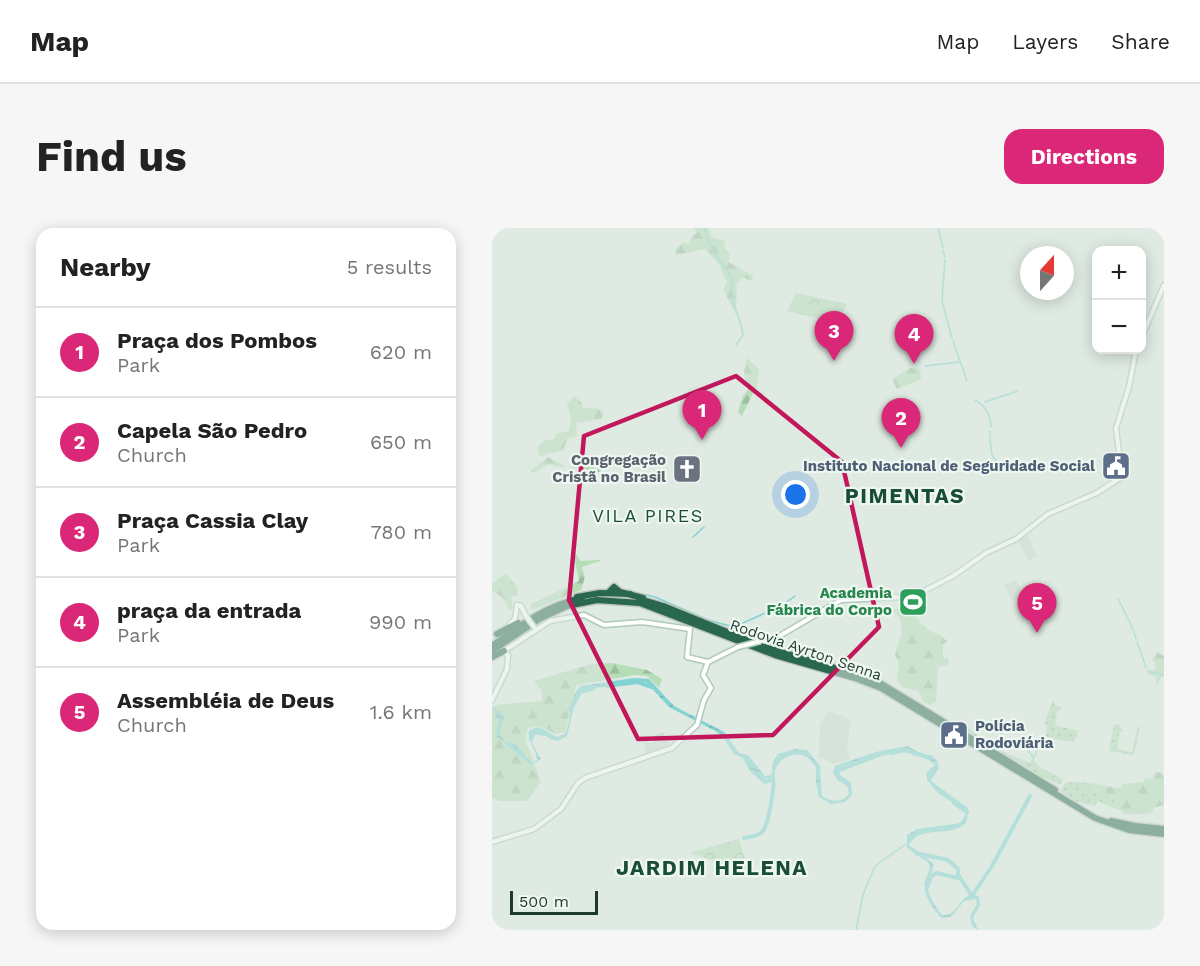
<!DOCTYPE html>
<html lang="en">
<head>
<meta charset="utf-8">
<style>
  :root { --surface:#fff; --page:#f6f6f6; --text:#222; --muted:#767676; --line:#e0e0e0; --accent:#db2777 }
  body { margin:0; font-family:"Work Sans",sans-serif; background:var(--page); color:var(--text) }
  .controls { position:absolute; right:18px; top:18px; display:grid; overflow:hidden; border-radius:12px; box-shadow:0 3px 15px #0003 }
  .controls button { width:54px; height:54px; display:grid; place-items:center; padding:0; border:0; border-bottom:2px solid var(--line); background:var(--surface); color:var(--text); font:30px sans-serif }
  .compass { position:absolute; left:528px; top:18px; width:54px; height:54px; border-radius:50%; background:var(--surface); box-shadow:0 3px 15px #0003; rotate:21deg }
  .scale { position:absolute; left:18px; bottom:15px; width:88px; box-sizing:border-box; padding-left:6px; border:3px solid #1e3a2e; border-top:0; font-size:16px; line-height:21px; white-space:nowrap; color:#1e3a2e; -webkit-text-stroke:4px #eef7f1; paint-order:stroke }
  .you { position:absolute; left:304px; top:267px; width:21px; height:21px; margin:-15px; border:4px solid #fff; border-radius:50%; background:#1a73e8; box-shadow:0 0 0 9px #1a73e833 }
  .badge { display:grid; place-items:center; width:39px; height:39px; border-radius:50%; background:var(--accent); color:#fff; font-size:20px; font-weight:700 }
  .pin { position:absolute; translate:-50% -50px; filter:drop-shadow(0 2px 3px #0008) }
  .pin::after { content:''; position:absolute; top:32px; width:21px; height:18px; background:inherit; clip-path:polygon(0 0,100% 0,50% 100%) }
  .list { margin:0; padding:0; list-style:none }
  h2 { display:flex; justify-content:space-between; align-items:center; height:78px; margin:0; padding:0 24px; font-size:26px }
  h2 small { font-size:20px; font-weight:400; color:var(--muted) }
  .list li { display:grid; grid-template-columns:39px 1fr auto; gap:18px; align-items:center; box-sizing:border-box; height:90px; padding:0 24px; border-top:2px solid var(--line) }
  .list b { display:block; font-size:22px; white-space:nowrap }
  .list p { margin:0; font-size:20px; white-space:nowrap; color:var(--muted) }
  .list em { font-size:20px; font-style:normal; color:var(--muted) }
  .map { position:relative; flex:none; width:672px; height:702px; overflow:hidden; border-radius:18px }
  header { display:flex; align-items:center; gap:36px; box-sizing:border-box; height:84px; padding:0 30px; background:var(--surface); border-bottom:2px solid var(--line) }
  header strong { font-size:28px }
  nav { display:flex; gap:33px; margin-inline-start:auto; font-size:21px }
  .intro { display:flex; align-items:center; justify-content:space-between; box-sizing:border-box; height:144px; padding:0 36px }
  h1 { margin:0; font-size:42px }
  .button { padding:15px 27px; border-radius:18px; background:var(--accent); color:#fff; font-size:21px; font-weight:700 }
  main { display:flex; gap:36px; padding:0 36px }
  aside { flex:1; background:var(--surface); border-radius:18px; box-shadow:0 3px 15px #0003 }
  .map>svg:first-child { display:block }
</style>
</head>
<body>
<header>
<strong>Map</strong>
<nav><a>Map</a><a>Layers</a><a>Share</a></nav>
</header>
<div class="intro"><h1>Find us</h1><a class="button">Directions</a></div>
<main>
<aside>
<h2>Nearby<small>5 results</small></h2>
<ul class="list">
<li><span class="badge">1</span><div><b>Praça dos Pombos</b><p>Park</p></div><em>620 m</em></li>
<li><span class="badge">2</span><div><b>Capela São Pedro</b><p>Church</p></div><em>650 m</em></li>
<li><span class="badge">3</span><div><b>Praça Cassia Clay</b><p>Park</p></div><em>780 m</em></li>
<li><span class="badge">4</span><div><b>praça da entrada</b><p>Park</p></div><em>990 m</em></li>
<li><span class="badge">5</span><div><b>Assembléia de Deus</b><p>Church</p></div><em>1.6 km</em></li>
</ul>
</aside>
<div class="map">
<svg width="672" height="702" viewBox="0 0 672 702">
  <defs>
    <pattern id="grass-dots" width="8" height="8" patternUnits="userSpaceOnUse" patternTransform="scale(1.5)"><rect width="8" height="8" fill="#b5ddb8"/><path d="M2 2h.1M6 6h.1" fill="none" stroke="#9bbe9e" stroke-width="1.8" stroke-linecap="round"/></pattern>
    <pattern id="forest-firs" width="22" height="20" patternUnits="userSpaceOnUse" patternTransform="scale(1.5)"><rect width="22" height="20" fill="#b5ddb8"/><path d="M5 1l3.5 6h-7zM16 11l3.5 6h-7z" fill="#9bbe9e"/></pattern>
    <pattern id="park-crowns" width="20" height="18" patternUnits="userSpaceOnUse" patternTransform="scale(1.5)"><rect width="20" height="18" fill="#b5ddb8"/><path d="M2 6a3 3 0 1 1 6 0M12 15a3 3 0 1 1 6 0" fill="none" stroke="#9bbe9e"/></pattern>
    <pattern id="water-ripples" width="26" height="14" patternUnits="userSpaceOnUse" patternTransform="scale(1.5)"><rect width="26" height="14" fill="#82d3d1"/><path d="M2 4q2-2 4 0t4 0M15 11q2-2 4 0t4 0" fill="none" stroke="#6aacaa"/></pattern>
  </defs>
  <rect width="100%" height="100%" fill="#deeae2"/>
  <g fill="#ccdad1">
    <path d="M535 307 545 328 537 334 525 312Z"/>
    <path d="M524 352 532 367 521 374 512 357Z"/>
    <path d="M336 483 356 490 359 494 355 518 358 531 342 536 327 529 328 496Z"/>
    <path d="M171 504 178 519 154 528 152 514 162 515 160 509Z"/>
  </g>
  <g fill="url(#grass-dots)">
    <path d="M561 472 564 478 570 479 565 484 563 497 587 503 582 514 552 509 542 532C546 542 562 543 571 553L568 556 543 547 462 497 466 493 507 522 538 535 551 507H554L555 496H552L553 493Z"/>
    <path d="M622 496 628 497 631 504H628L625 521 640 524 646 498H648L642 527 617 523Z"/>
    <path d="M578 554 597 555 593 559 627 572 624 581 606 573 603 578 586 574 569 564 573 555Z"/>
  </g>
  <g fill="url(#forest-firs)">
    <path d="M201 0H217L219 9 233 13V21L238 25 236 34 261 48 260 53 249 49 248 54H245L244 87 231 61 235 55 228 38 213 21 184 27 183 22 192 14 197 16 200 8 206 4Z"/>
    <path d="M255 130 267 141 264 165H261L250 188 246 184 251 168 256 162 252 145Z"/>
    <path d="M418 140 428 141 429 151 405 161 400 151Z"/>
    <path d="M82 168 91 176V180L108 181 112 185 109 191 84 195 85 208 76 210 71 222 47 228 46 218 54 212 62 211 64 206 77 203 79 191 75 176Z"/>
    <path d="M625 222 626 236 618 240 619 244 614 246 607 233Z"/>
    <path d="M117 228 123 238 118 237 107 244C90 240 74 242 57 236L43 244 38 243 56 229 76 240 90 234 99 235 104 242Z"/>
    <path d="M85 327 88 333 110 332 90 339 93 349 89 362 40 382 38 377 87 353 82 328Z"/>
    <path d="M14 346 26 360 25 367 19 369 21 380 18 382 10 369 0 363V355Z"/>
    <path d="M415 374 418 380 415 383C430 388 424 400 449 407L455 414 451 416V430H456L457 436 446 439 444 474 438 477 432 474 426 463 410 459 405 453 407 436 403 426 410 404 408 391 400 381H410Z"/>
    <path d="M665 424 672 428V446L664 457V449L655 445 663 442V434L660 432Z"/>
    <path d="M120 435 155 442 170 451 167 460 155 448 143 447 84 457 73 504 63 506C54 500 46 496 36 500L33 511 49 554 35 573H8L0 570V480L4 477 50 473V463L42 453 99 436Z"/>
    <path d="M664 544 669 545 672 550V577L661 580V584C651 588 641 585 631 586L632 584 624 581 627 572 593 559 597 555 626 560 630 559 631 556 652 554 653 550 659 551Z"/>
  </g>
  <g fill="url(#park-crowns)">
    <path d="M304 65 355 76 347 95 295 83Z"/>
    <path d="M247 611 256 643 197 625Z"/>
  </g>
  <path fill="url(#water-ripples)" d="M142 450 157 451 182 478 232 504 247 525 256 527 273 548 280 547 281 534 286 526 303 521 315 522 328 538 330 568C339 574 350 575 357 566L355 556 341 546 343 538 384 524 415 518 430 526 439 527 446 534 445 541 437 548 439 553 476 580 475 592 462 601 422 605 417 617 441 635C442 644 439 644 436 652 432 662 444 679 450 687 467 688 466 668 482 666L487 669 488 677 481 690 486 702 480 698 478 688 485 676 484 671 472 673 459 689 450 690C442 683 430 666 433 654 435 646 439 644 437 635L415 620V607L425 601 469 595 474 585 470 578C456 574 436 560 434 545L443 537 432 528H424L413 522 351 538 346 545 359 555 360 567 353 574 339 576 327 569 324 554V539L312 525C291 522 283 532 282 550 264 553 258 546 251 530L242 526 232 510 225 504 177 479 154 454 91 461 85 466 75 508 66 513 58 511 48 504 41 505 40 515 49 531 39 537 4 508 7 491 0 478 12 487 8 504 9 509 14 514 23 516 40 535 45 532C45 521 35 515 37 503 49 494 54 504 65 509L73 506C81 490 74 475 88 458Z"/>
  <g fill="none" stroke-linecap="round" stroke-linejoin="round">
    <g stroke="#82d3d1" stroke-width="1.5">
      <path d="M212 0 218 17 241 52C235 71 249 87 251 107L244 117"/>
      <path d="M446 0 451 20"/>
      <path d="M451 23 453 29"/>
      <path d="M453 32 450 73 460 110"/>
      <path d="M461 113 475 153"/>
      <path d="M433 138 468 134"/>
      <path d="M483 172C493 177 499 188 499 199"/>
      <path d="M493 174 526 163"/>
      <path d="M498 203V208"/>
      <path d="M498 210 500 227 509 240"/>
      <path d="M201 309 212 299"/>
      <path d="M133 362 163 369 216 392 242 399 289 378 303 368"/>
      <path d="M626 371 636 391"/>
      <path d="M637 392 641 402"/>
      <path d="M642 404 644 411"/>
      <path d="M645 414 654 439"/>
      <path d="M656 443 672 447"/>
      <path d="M499 492 510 506"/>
      <path d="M511 508 517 514 533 520"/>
      <path d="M535 521 541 529"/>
      <path d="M364 702 371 667 383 638 414 616"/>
    </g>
    <g stroke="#82d3d1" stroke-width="4">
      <path d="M115 458 145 454 160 459"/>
      <path d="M79 481 88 464 102 460"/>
      <path d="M39 511 42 504 52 506"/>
      <path d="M400 525 414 522 438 530"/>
      <path d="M282 540C288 525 304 521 318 528"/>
      <path d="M266 548 273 554 281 551V547"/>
      <path d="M437 552 445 539"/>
      <path d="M356 556 346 550 345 543 387 527"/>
      <path d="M462 575 475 584"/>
      <path d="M252 610C257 609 266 608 270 604 276 599 283 558 281 551"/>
      <path d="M417 613C429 595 456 608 472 594"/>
      <path d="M424 625 456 632 466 641V650L444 645 439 649 435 659"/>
      <path d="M467 648 480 668 500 638 538 568"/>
    </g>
    <g stroke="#b0cabc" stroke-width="7">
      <g id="secondary">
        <path d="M650 108 672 57"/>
        <path d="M622 254 628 232 624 200 637 159 644 122"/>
        <path d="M18 396 23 391 25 377 29 378 34 388"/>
        <path d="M270 414 284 410 349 372 412 369 430 364 461 348 494 325 524 311 556 286 605 265 628 250 631 242 628 232"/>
        <path d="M16 428 12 423 58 393 92 387 112 397 150 394 198 401 195 429 216 434"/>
        <path d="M0 472 15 441 16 427"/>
        <path d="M0 614 42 601 69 581 86 555 93 550 180 520 205 497 212 472 219 460 211 447 216 434 246 419"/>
      </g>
    </g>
    <g stroke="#bcc4c0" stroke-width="9">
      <g id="motorway">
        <path d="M116 365 122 359 128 364 151 370"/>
        <path d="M85 369 108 365 138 366"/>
        <path d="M147 371 174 379 272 419 383 452 563 562"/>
        <path d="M5 406 26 395"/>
        <path d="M0 418C28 397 55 377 90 370"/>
        <path d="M0 423 47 391 75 378 105 372 148 375 283 427 363 450 389 460 603 590 637 602 672 606"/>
        <path d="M0 429 12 423"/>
        <path d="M619 593 643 598 672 601"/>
      </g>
    </g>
    <use href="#secondary" stroke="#fff" stroke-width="4"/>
    <use href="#motorway" stroke="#29684f" stroke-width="6"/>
    <g stroke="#b0cabc" stroke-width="7" stroke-linecap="butt">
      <g id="secondary-bridge">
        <path d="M34 388 42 399"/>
        <path d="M246 419 269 413"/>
      </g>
    </g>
    <use href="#secondary-bridge" stroke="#fff" stroke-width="4"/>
  </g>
  <path d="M0 0H672V702H0ZM244 148 350 234 387 399 281 507 146 511 77 372 92 208Z" fill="#deeae2" fill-opacity=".55" fill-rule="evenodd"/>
  <path fill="none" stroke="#c2185b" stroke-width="4.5" stroke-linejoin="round" d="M244 148 350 234 387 399 281 507 146 511 77 372 92 208Z"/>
  <defs>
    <g id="civic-square" transform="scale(1.5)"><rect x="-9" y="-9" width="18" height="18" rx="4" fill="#5c6f8a" stroke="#eef7f1"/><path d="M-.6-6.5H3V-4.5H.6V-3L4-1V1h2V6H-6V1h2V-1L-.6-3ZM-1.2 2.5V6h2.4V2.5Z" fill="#fff"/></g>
    <g id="church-square" transform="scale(1.5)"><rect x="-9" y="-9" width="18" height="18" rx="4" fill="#6b7280" stroke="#eef7f1"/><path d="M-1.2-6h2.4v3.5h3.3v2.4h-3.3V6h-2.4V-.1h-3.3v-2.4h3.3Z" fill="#fff"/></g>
    <g id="stadium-square" transform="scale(1.5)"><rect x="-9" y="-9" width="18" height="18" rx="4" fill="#2e9e5b" stroke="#eef7f1"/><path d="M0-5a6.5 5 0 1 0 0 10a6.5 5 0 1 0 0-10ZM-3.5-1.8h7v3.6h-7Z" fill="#fff"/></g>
  </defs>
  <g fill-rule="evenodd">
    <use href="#civic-square" x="624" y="238"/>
    <use href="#church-square" x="195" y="241"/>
    <use href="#stadium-square" x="421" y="374"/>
    <use href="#civic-square" x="462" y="507"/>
  </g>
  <g text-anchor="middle" stroke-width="4.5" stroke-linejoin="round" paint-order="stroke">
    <g font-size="15" font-weight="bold" fill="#5b616d" stroke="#eef7f1" text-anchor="end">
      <text x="174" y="237">Congregação<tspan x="174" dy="17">Cristã no Brasil</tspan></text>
    </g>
    <g font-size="15" font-weight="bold" fill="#4e5e75" stroke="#eef7f1" text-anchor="end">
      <text x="603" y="243">Instituto Nacional de Seguridade Social</text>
      <text x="483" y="503" text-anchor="start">Polícia<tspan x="483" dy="17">Rodoviária</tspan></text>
    </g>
    <g font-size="15" font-weight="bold" fill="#27864d" stroke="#eef7f1" text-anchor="end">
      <text x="400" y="370">Academia<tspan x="400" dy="17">Fábrica do Corpo</tspan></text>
    </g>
    <g font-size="15" fill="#1e3a2e" stroke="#eef7f1">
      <text transform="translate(314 422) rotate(19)" y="5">Rodovia Ayrton Senna</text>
    </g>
    <g font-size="18" letter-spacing="1.5" fill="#1a4d37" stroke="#eef7f1">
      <text x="156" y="294">VILA PIRES</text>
    </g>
    <g font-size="21" font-weight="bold" letter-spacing="1.5" fill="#1a4d37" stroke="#eef7f1">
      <text x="413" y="275">PIMENTAS</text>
      <text x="220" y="647">JARDIM HELENA</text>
    </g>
  </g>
</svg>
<div class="controls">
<button>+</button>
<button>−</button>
</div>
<svg class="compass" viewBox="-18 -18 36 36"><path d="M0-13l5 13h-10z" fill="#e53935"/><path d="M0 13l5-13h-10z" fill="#767676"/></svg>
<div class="scale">500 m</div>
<div class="you"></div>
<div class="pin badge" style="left:210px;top:212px">1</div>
<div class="pin badge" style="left:409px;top:220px">2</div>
<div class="pin badge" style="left:342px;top:133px">3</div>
<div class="pin badge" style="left:422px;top:136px">4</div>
<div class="pin badge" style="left:545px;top:405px">5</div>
</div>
</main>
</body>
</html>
